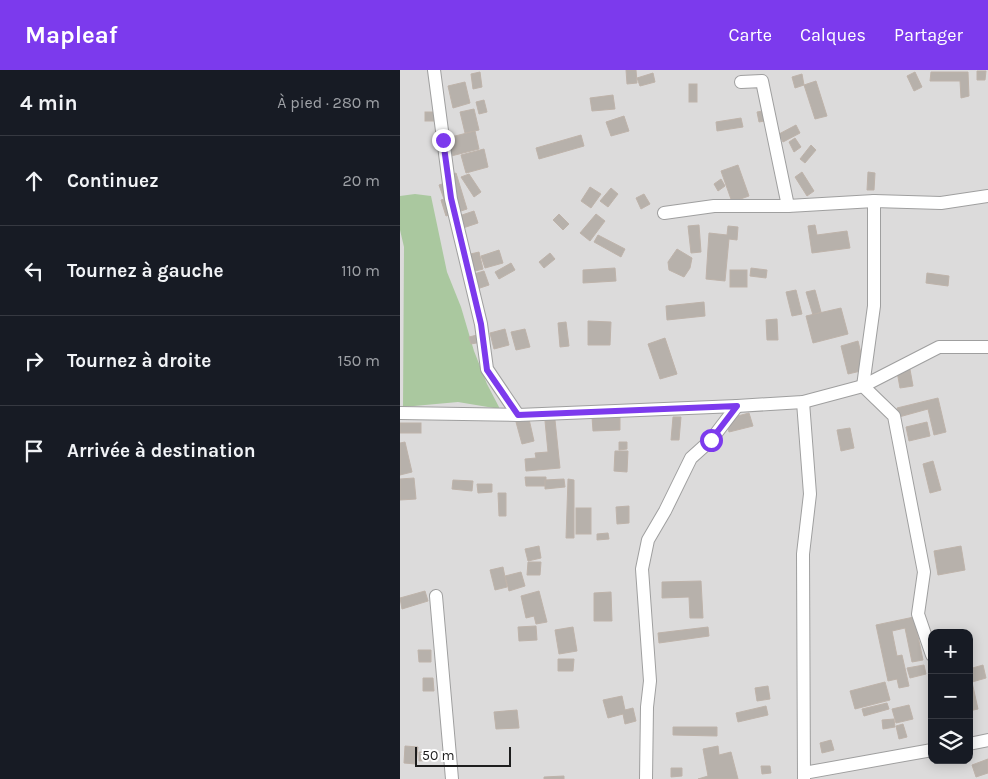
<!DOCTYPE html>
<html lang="fr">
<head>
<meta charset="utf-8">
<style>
  :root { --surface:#171b24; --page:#242831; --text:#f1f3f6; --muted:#9ea1a6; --line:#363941; --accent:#7c3aed }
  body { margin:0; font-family:Karla,sans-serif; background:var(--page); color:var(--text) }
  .controls { position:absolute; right:15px; bottom:15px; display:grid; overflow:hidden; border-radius:10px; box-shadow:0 2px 12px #0003 }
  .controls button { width:45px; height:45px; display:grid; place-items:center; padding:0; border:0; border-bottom:1px solid var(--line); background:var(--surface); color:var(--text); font:25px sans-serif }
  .scale { position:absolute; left:15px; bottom:12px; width:96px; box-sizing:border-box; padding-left:5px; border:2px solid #1e1e1e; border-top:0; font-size:14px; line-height:18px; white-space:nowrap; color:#1e1e1e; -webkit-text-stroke:4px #fff; paint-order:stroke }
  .stop { position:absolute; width:15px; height:15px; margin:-11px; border:4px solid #7c3aed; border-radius:50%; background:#fff }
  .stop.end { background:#7c3aed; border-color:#fff; box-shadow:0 1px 5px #0008 }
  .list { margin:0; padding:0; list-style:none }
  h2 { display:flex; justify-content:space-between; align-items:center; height:65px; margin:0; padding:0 20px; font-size:21px }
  h2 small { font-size:16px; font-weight:400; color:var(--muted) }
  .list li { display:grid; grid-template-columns:32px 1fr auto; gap:15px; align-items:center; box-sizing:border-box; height:90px; padding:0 20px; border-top:1px solid var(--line) }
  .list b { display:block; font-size:19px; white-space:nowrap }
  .list em { font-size:16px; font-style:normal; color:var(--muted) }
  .icon { flex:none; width:28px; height:28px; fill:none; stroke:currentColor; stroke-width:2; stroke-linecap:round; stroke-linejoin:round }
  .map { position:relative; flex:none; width:588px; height:709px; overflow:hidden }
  header { display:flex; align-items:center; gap:30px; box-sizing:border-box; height:70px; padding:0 25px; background:var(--accent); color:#fff }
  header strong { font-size:24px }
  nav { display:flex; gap:28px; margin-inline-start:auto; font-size:18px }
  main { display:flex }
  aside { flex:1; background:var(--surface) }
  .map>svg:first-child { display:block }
</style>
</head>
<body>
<header>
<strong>Mapleaf</strong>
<nav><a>Carte</a><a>Calques</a><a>Partager</a></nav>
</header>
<main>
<aside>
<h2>4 min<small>À pied · 280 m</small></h2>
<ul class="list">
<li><svg class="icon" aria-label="ahead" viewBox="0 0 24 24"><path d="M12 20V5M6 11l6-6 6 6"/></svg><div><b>Continuez</b></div><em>20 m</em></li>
<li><svg class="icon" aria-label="left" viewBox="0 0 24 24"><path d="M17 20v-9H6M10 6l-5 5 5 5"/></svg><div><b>Tournez à gauche</b></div><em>110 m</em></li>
<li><svg class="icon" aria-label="right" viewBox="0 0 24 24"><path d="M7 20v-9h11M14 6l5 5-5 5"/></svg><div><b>Tournez à droite</b></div><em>150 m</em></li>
<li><svg class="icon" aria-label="arrive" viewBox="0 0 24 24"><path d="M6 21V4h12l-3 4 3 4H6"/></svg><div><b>Arrivée à destination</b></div></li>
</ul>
</aside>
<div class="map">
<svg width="588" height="709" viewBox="0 0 588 709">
  <rect width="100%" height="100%" fill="#eeebe5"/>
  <path fill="#dcdbdb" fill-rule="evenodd" d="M0 0H588V709H0ZM532 563H569V690H532Z"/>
  <path fill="#aac89f" d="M15 124 31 126 47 202 61 237 74 281 87 314 100 339 58 332 3 337 4 177 0 160V126Z"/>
  <g fill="#b7b1ab" stroke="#beb3aa">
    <path d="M226 0H236L237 13 227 14Z"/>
    <path d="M577 1H586L585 10H577Z"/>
    <path d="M80 2 82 17 73 19 71 4Z"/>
    <path d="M515 2 522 17 514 21 507 6Z"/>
    <path d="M531 2H568L569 26 561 28 560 11H530Z"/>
    <path d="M253 3 255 12 240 16 237 8Z"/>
    <path d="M402 4 404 15 395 18 392 7Z"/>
    <path d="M416 11 427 46 415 49 404 15Z"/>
    <path d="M65 12 70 33 53 38 48 16Z"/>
    <rect x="289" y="14" width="8" height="18"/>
    <path d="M213 25 215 39 192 41 190 28Z"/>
    <path d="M84 30 87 42 79 44 76 32Z"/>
    <path d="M74 39 79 60 65 63 60 42Z"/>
    <path d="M368 40 370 50 359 52 357 42Z"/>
    <rect x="25" y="42" width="16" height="9"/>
    <path d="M224 46 229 61 211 66 206 52Z"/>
    <path d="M341 48 343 57 317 61 316 52Z"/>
    <path d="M396 55 400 63 383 72 379 64Z"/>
    <path d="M75 61 79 79 43 88 39 70Z"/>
    <path d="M181 65 184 76 139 89 136 78Z"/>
    <path d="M395 68 401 77 394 82 389 72Z"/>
    <path d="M411 75 416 80 405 93 400 89Z"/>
    <path d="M84 79 88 97 66 103 61 85Z"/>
    <path d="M338 95 349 126 332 132 321 101Z"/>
    <path d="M402 102 414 121 407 126 395 107Z"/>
    <path d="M468 102 475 103 474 120H467Z"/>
    <path d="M56 103 67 139 46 146 41 130 44 129 39 115 45 113 43 107Z"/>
    <path d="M69 104 81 122 74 127 61 107Z"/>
    <path d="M321 109 325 116 318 121 314 114Z"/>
    <path d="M190 117 201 124 191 138 181 131Z"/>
    <path d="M211 118 218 124 208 137 200 131Z"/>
    <path d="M244 124 250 134 241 139 236 128Z"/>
    <path d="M74 141 78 153 57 160 53 148Z"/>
    <path d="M159 144 169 154 163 160 153 150Z"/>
    <path d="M196 144 205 151 190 171 180 163Z"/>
    <path d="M299 155 301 182 291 183 288 156Z"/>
    <path d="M415 155 417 165 447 161 450 178 412 183 408 156Z"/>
    <path d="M328 156 338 157 337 170 329 169 325 211 306 209 309 163 327 165Z"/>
    <path d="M198 165 225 179 221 187 194 172Z"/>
    <path d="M277 179 292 188 290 198 284 207 269 200 268 192Z"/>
    <path d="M99 180 103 193 85 198 81 186Z"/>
    <path d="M79 182 83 199 67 203 62 186Z"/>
    <path d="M150 183 155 189 144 198 139 192Z"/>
    <path d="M111 193 115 200 99 209 95 202Z"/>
    <path d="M215 198 216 211 183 213V200Z"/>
    <path d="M351 198 367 200 366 208 350 206Z"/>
    <rect x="330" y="200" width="17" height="17"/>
    <path d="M84 201 89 215 71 221 67 206Z"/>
    <path d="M527 203 549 206 548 216 526 213Z"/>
    <path d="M396 220 402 244 392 246 386 222Z"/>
    <path d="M415 220 421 242 413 245 406 222Z"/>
    <path d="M304 232 305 246 267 250 266 236Z"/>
    <path d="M441 238 448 264 413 273 406 246Z"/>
    <path d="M377 249 378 270H367L366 250Z"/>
    <path d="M188 251 211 252 210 275H188Z"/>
    <path d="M166 252 169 276 160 277 158 253Z"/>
    <path d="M105 259 109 275 94 279 90 263Z"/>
    <path d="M125 259 130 277 116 280 111 262Z"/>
    <path d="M85 263 87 271 71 274 69 267Z"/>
    <path d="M265 268 277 304 260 309 248 274Z"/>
    <path d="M458 271 465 300 448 304 441 276Z"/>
    <path d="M509 294 513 316 500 318 496 296Z"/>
    <path d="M538 328 546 362 534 365 528 339 499 347 497 338Z"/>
    <path d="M349 343 353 356 329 362 326 349Z"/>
    <path d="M220 346V360L193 361 192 347Z"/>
    <path d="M273 347H281L279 370H271Z"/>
    <path d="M129 349 134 371 122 374 116 352Z"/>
    <path d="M155 350 160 398 126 401 125 389 136 388 135 383 148 382 145 351Z"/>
    <path d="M527 352 530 366 509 371 506 357Z"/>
    <rect x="0" y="353" width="21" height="10"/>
    <path d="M450 358 454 378 441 381 437 360Z"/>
    <path d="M5 372 12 402 0 405V373Z"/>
    <path d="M219 372H227V379L219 380Z"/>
    <path d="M215 381H228L227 402 214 401Z"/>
    <path d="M533 391 541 420 530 423 523 394Z"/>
    <path d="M125 407H146V416H126Z"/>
    <path d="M14 408 16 429 0 430V409Z"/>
    <path d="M164 409 165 417 145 419V410Z"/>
    <path d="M168 409 174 410V468H166Z"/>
    <path d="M53 410 73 411 72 421 52 419Z"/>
    <path d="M77 414H92V422L78 423Z"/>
    <path d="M98 423H106V446H99Z"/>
    <path d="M229 436V453L217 454 216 437Z"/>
    <rect x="176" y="438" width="15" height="26"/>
    <path d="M208 463 209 469 197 470V464Z"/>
    <path d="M139 476 141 488 128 491 125 479Z"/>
    <path d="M561 476 565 500 538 505 534 481Z"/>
    <path d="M128 492H141L140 505H127Z"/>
    <path d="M103 497 107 517 95 520 90 500Z"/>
    <path d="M121 502 125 516 109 521 105 506Z"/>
    <path d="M301 511 303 548H290L289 527 262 528V512Z"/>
    <path d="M25 521 28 531 2 539 0 528Z"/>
    <path d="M139 521 147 552 136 554 134 546 126 548 121 526Z"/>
    <path d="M211 522 212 551H194V523Z"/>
    <path d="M514 547 523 590 512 592 505 558 492 561 497 586 502 585 509 616 499 618 497 609 488 611 476 555Z"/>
    <path d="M136 556 137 570 119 571 118 557Z"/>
    <path d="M173 557 177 581 159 584 155 560Z"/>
    <path d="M308 557 309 566 259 573 258 563Z"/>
    <path d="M18 580H31V592H19Z"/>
    <path d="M158 589H174L173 601H158Z"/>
    <path d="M524 595 526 604 510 608 507 598Z"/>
    <path d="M583 595 586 608 572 612 578 639 569 641V599Z"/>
    <path d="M23 608H33L34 621H23Z"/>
    <path d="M485 612 490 630 455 639 450 621Z"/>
    <path d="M368 616 370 629 357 631 355 618Z"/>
    <path d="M222 626 225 640 233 638 236 651 225 654 223 644 208 648 203 630Z"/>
    <path d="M487 633 489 639 464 646 462 639Z"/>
    <path d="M509 635 513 649 496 653 492 639Z"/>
    <path d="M366 636 368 645 338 652 336 643Z"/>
    <path d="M117 640 119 658 96 659 94 642Z"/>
    <path d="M494 649 495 657 483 659 482 650Z"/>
    <path d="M503 654 507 667 499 669 496 656Z"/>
    <path d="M273 657H317V666L273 665Z"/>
    <path d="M431 670 434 680 422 683 420 673Z"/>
    <path d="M5 676 18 677 16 694 4 693Z"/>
    <path d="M318 676 319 685 331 682 338 709H298L308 706 303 679Z"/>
    <path d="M19 682H31V690L19 691Z"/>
    <path d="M588 689V703L576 707 572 695Z"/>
    <path d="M361 696H370L371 703 362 704Z"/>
    <path d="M271 698H282V706L271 707Z"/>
    <path d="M164 706V709H144V707Z"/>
  </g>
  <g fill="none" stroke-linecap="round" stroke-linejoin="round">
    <g stroke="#9f9f9f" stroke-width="14">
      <g id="street">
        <path d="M34 0 51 129 81 254 87 299 118 345"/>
        <path d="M341 12 362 11 388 136 474 131 541 133 588 126"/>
        <path d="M264 143 314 136H388"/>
        <path d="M463 316 494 346 524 502 518 544 532 585"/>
        <path d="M463 316 474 236V131"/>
        <path d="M403 332 410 424 403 484 404 709"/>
        <path d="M0 343 118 345 337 336 403 332 463 316 539 277H588"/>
        <path d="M36 526 52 709"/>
        <path d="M569 674 588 670"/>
        <path d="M404 703 532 680"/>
        <path d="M246 709 247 637 250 611 242 499 248 470 265 441 291 388 311 370 337 336"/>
      </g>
    </g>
    <use href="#street" stroke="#fff" stroke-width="12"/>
  </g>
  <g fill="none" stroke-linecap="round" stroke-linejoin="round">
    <path stroke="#7c3aed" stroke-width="6" d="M43 70 51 128 81 254 87 300 118 345 337 336 311 370"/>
  </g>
</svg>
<div class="controls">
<button>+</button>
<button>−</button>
<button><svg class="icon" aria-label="layers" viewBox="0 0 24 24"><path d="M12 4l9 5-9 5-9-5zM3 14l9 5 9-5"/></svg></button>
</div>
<div class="scale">50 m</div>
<div class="stop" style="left:311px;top:370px"></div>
<div class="stop end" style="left:43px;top:70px"></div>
</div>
</main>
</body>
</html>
